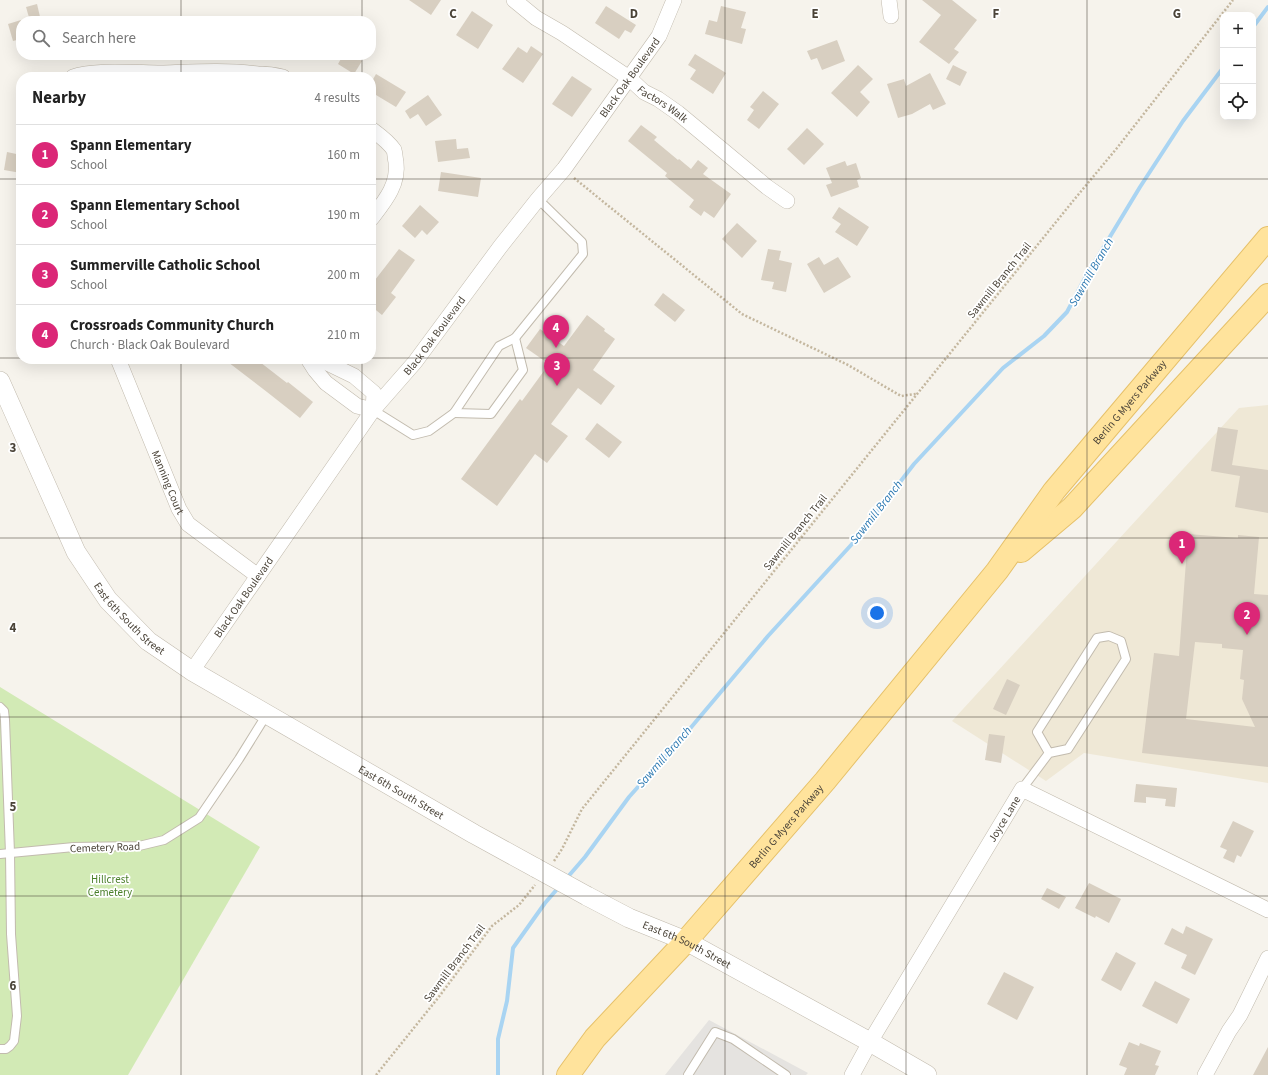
<!DOCTYPE html>
<html lang="en">
<head>
<meta charset="utf-8">
<style>
  :root { --surface:#fff; --page:#f2f2f2; --text:#222; --muted:#767676; --line:#e0e0e0; --accent:#db2777 }
  body { margin:0; font-family:"Source Sans 3",sans-serif; background:var(--page); color:var(--text) }
  .controls { position:absolute; right:12px; top:12px; display:grid; overflow:hidden; border-radius:8px; box-shadow:0 4px 16px #0002 }
  .controls button { width:36px; height:36px; display:grid; place-items:center; padding:0; border:0; border-bottom:1px solid var(--line); background:var(--surface); color:var(--text); font:20px sans-serif }
  .you { position:absolute; left:877px; top:613px; width:14px; height:14px; margin:-10px; border:3px solid #fff; border-radius:50%; background:#1a73e8; box-shadow:0 0 0 6px #1a73e833 }
  .badge { display:grid; place-items:center; width:26px; height:26px; border-radius:50%; background:var(--accent); color:#fff; font-size:13px; font-weight:700 }
  .pin { position:absolute; translate:-50% -33px; filter:drop-shadow(0 1px 2px #0008) }
  .pin::after { content:''; position:absolute; top:21px; width:14px; height:12px; background:inherit; clip-path:polygon(0 0,100% 0,50% 100%) }
  .list { margin:0; padding:0; list-style:none }
  h2 { display:flex; justify-content:space-between; align-items:center; height:52px; margin:0; padding:0 16px; font-size:17px }
  h2 small { font-size:13px; font-weight:400; color:var(--muted) }
  .list li { display:grid; grid-template-columns:26px 1fr auto; gap:12px; align-items:center; box-sizing:border-box; height:60px; padding:0 16px; border-top:1px solid var(--line) }
  .list b { display:block; font-size:15px; white-space:nowrap }
  .list p { margin:0; font-size:13px; white-space:nowrap; color:var(--muted) }
  .list em { font-size:13px; font-style:normal; color:var(--muted) }
  .icon { flex:none; width:22px; height:22px; fill:none; stroke:currentColor; stroke-width:2; stroke-linecap:round; stroke-linejoin:round }
  .map { position:relative; flex:none; width:1268px; height:1075px; overflow:hidden }
  .search { position:absolute; background:var(--surface); box-shadow:0 4px 16px #0002; left:16px; top:16px; width:360px; height:44px; display:flex; align-items:center; gap:10px; box-sizing:border-box; padding:0 14px; border-radius:16px; color:var(--muted); font-size:15px }
  .panel { position:absolute; background:var(--surface); box-shadow:0 4px 16px #0002; left:16px; top:72px; width:360px; height:292px; border-radius:16px }
  .map>svg:first-child { display:block }
</style>
</head>
<body>
<div class="map">
<svg width="1268" height="1075" viewBox="0 0 1268 1075">
  <rect width="100%" height="100%" fill="#f6f3ec"/>
  <path fill="#efe8d6" d="M1268 405V783L1084 753 1046 781 952 721 1239 408Z"/>
  <path fill="#d2eab5" d="M0 687 260 847 128 1075H0Z"/>
  <path fill="#e5e3e0" d="M709 1020 808 1073 806 1075H665Z"/>
  <g fill="none" stroke-linecap="round" stroke-linejoin="round">
    <g stroke="#a9d4f2" stroke-width="4">
      <path d="M1253 27 1268 7"/>
      <path d="M566 879 585 857 629 797 688 731 768 636 852 544 914 464 1003 368 1044 336 1067 312 1085 278 1140 187 1183 121 1223 68"/>
      <path d="M498 1075V1039L507 1001 513 948 545 903 559 887"/>
    </g>
  </g>
  <g fill="#d8cfc1" fill-rule="evenodd">
    <path d="M409 0H441L431 15Z"/>
    <path d="M922 0H952L977 20 954 49 959 52 949 64 919 42 941 15Z"/>
    <path d="M37 4 41 21H30L26 7Z"/>
    <path d="M606 6 636 25 631 33 625 30 619 39 595 23Z"/>
    <path d="M721 6 746 12 741 28 746 29 742 44 705 34 709 20 717 22Z"/>
    <path d="M472 11 493 25 478 49 456 35Z"/>
    <path d="M21 20V39L13 41 8 24Z"/>
    <path d="M837 40 845 61 822 70 817 58 811 60 807 51Z"/>
    <path d="M531 46 543 54 523 83 502 69 518 47 527 53Z"/>
    <path d="M695 54 726 73 713 94 690 79 696 70 688 65Z"/>
    <path d="M343 55H353L362 61 354 74 338 64Z"/>
    <path d="M858 65 873 79 860 92 870 102 857 117 831 93Z"/>
    <path d="M953 65 967 72 960 86 946 79Z"/>
    <path d="M930 73 946 104 933 110 930 104 912 114 898 118 887 84 904 79 906 86Z"/>
    <path d="M376 74 406 92 396 107 371 92V83Z"/>
    <path d="M572 76 592 89 572 117 552 104Z"/>
    <path d="M763 91 779 104 759 129 747 120 754 110 750 107Z"/>
    <path d="M428 95 442 115 426 126 418 114 410 119 405 111Z"/>
    <path d="M641 125 657 137 654 140 678 160 679 159 691 169 698 160 708 168 703 174 731 194 714 218 704 211 701 216 689 207 694 200 665 176 667 173 628 141Z"/>
    <path d="M807 128 824 144 804 165 787 149Z"/>
    <path d="M456 139 457 149 468 148 470 158 438 162 435 141Z"/>
    <path d="M7 152 21 155V173L4 170Z"/>
    <path d="M845 161 847 166 856 163 861 178 857 180 859 187 831 197 826 185 832 183 826 168Z"/>
    <path d="M441 172 481 178 478 197 438 191Z"/>
    <path d="M420 205 439 222 427 235 422 230 415 238 402 226Z"/>
    <path d="M839 207 869 227 857 246 835 232 841 224 832 218Z"/>
    <path d="M737 223 757 241 742 258 722 239Z"/>
    <path d="M399 249 415 260 391 293 396 297 382 315 371 306V277L375 280Z"/>
    <path d="M768 249 781 251 779 260 792 263 786 292 772 289 774 282 761 280Z"/>
    <path d="M819 257 824 265 838 257 851 277 824 293 807 264Z"/>
    <path d="M663 293 685 310 675 322 654 305Z"/>
    <path d="M587 315 605 329 604 331 615 339 593 370 615 386 601 405 578 388 551 424 568 436 547 463 535 454 497 506 461 479 520 399 522 401 549 364 526 348 540 329 564 346Z"/>
    <path d="M224 359H256L287 383 288 382 313 402 300 418 267 392Z"/>
    <path d="M597 423 622 442 609 458 585 439Z"/>
    <path d="M1218 427 1238 430 1232 465 1268 470V513L1235 507 1240 476 1211 471Z"/>
    <path d="M1188 534 1238 538V535L1259 537 1254 594 1268 595V767L1142 753 1154 653 1179 656ZM1195 642 1222 644V648L1243 650 1240 679 1244 680 1242 699 1255 727 1186 719Z"/>
    <path d="M1007 679 1020 685 1006 715 993 709Z"/>
    <path d="M989 734 1005 736 1001 763 985 760Z"/>
    <path d="M1136 784 1177 788 1175 807 1165 806 1166 799 1146 797V803L1134 802Z"/>
    <path d="M1233 821 1254 831 1241 857 1237 855 1234 863 1223 858 1227 850 1220 847Z"/>
    <path d="M1089 883 1121 899 1109 923 1096 916 1095 918 1075 908Z"/>
    <path d="M1047 888 1066 897 1059 909 1041 899Z"/>
    <path d="M1186 926 1213 939 1195 975 1181 968 1187 955 1164 944 1172 928 1183 934Z"/>
    <path d="M1116 952 1136 963 1121 991 1101 980Z"/>
    <path d="M1004 972 1034 987 1017 1020 987 1004Z"/>
    <path d="M1155 981 1190 999 1177 1024 1142 1006Z"/>
    <path d="M1129 1042 1139 1046 1140 1043 1161 1051 1155 1065 1159 1066 1155 1075H1124L1127 1068 1119 1065Z"/>
    <path d="M1268 1047V1075H1253Z"/>
  </g>
  <g fill="none" stroke-linecap="round" stroke-linejoin="round">
    <g stroke="#c2bbae" stroke-width="10">
      <g id="service">
        <path d="M373 410 413 435 429 431 454 413 499 346 515 338 583 254 582 242 538 199"/>
        <path d="M454 413 491 414 523 370 515 338"/>
        <path d="M0 707 4 711 5 720 10 853 11 934 17 1016 14 1041 10 1046 6 1049H0"/>
        <path d="M1022 789 1049 753 1068 749 1126 659 1121 641 1109 636 1097 638 1037 732 1049 753"/>
        <path d="M0 854 74 847 139 846 164 840 199 818 239 759 267 714"/>
        <path d="M688 1075 715 1032 733 1039 786 1075"/>
      </g>
    </g>
    <g stroke="#c2bbae" stroke-width="16">
      <g id="minor">
        <path id="s1" d="M514 0 536 18 562 33 629 78 644 92 658 99 678 113 767 187 787 201"/>
        <path d="M889 0 891 16"/>
        <path d="M73 77C93 69 138 73 161 73 194 72 226 70 258 74 266 74 275 75 283 77"/>
        <path d="M371 129C379 135 388 141 394 150 395 153 395 158 396 162 399 185 384 202 371 219"/>
        <path id="s2" d="M118 359 179 509 188 524 258 576"/>
        <path d="M308 359 315 370 326 383 357 406 373 410"/>
        <path d="M319 359 354 376 374 393 373 410"/>
        <path id="s3" d="M192 671 373 410 415 362 500 247 538 199 564 169 659 36 674 0"/>
        <path id="s4" d="M852 1075 870 1042 1022 789 1268 910"/>
        <path d="M1205 1075 1229 1031 1240 1015 1268 958"/>
      </g>
    </g>
    <g stroke="#c2bbae" stroke-width="20">
      <g id="tertiary">
        <path id="s5" d="M0 381 76 552 108 600 148 641 192 671 474 834 536 868"/>
        <path id="s6" d="M587 896 629 918 686 941 870 1042 927 1075"/>
      </g>
    </g>
    <g stroke="#e6c16a" stroke-width="24">
      <g id="primary">
        <path d="M1021 551 1072 508 1268 295"/>
        <path id="s7" d="M568 1075 595 1038 686 941 825 781 997 571 1054 491 1268 238"/>
      </g>
    </g>
    <g stroke="#c4b79f" stroke-width="2.5" stroke-dasharray="2 2" stroke-linecap="butt">
      <path d="M574 178 742 314 848 365 901 396 916 394"/>
      <path d="M554 861 562 849 582 809 1073 201 1117 148 1233 0"/>
      <path d="M376 1075 438 998 492 926 519 905 535 885"/>
    </g>
    <use href="#service" stroke="#fff" stroke-width="8"/>
    <use href="#minor" stroke="#fff" stroke-width="15"/>
    <use href="#tertiary" stroke="#fff" stroke-width="19"/>
    <use href="#primary" stroke="#ffe39c" stroke-width="22"/>
    <g stroke="#c2bbae" stroke-width="20" stroke-linecap="butt">
      <path id="tertiary-bridge" d="M536 868 587 896"/>
    </g>
    <use href="#tertiary-bridge" stroke="#fff" stroke-width="19"/>
  </g>
  <path fill="none" stroke="#4b4439" stroke-width="1" stroke-opacity="0.55" d="M181 0V21M362 0V21M543 0V1075M725 0V1075M906 0V1075M1087 0V1075M181 55V77M362 55V77M0 179H21M371 179H1268M0 358H21M371 358H1268M181 359V1075M362 359V1075M0 538H1268M0 717H1268M0 896H1268"/>
  <g text-anchor="middle" stroke-width="3.5" stroke-linejoin="round" paint-order="stroke">
    <g font-size="11" fill="#4b4439" stroke="#fff">
      <text dy="4" stroke="none"><textPath href="#s3" startOffset="738">Black Oak Boulevard</textPath></text>
      <text dy="4" stroke="none"><textPath href="#s1" startOffset="182">Factors Walk</textPath></text>
      <text transform="translate(999 280) rotate(-51)" y="4">Sawmill Branch Trail</text>
      <text dy="4" stroke="none"><textPath href="#s3" startOffset="414">Black Oak Boulevard</textPath></text>
      <text dy="4" stroke="none"><textPath href="#s7" startOffset="877">Berlin G Myers Parkway</textPath></text>
      <text dy="4" stroke="none"><textPath href="#s2" startOffset="133">Manning Court</textPath></text>
      <text transform="translate(795 532) rotate(-51)" y="4">Sawmill Branch Trail</text>
      <text dy="4" stroke="none"><textPath href="#s3" startOffset="90">Black Oak Boulevard</textPath></text>
      <text dy="4" stroke="none"><textPath href="#s5" startOffset="273">East 6th South Street</textPath></text>
      <text dy="4" stroke="none"><textPath href="#s5" startOffset="597">East 6th South Street</textPath></text>
      <text dy="4" stroke="none"><textPath href="#s4" startOffset="298">Joyce Lane</textPath></text>
      <text dy="4" stroke="none"><textPath href="#s7" startOffset="331">Berlin G Myers Parkway</textPath></text>
      <text transform="translate(105 847) rotate(-2)" y="4">Cemetery Road</text>
      <text dy="4" stroke="none"><textPath href="#s6" startOffset="111">East 6th South Street</textPath></text>
      <text transform="translate(454 963) rotate(-53)" y="4">Sawmill Branch Trail</text>
    </g>
    <g font-size="11" fill="#4a7f2a" stroke="#fff">
      <text x="110" y="883">Hillcrest<tspan x="110" dy="13">Cemetery</tspan></text>
    </g>
    <g font-size="12" font-style="italic" fill="#2e7ab2" stroke="#fff">
      <text transform="translate(1091 272) rotate(-60)" y="4">Sawmill Branch</text>
      <text transform="translate(876 512) rotate(-52)" y="4">Sawmill Branch</text>
      <text transform="translate(664 757) rotate(-49)" y="4">Sawmill Branch</text>
    </g>
  </g>
  <g font-size="13" text-anchor="middle" font-weight="bold" fill="#4b4439" stroke="#fff" stroke-width="3.5" stroke-linejoin="round" paint-order="stroke">
    <text x="453" y="18">C</text>
    <text x="634" y="18">D</text>
    <text x="815" y="18">E</text>
    <text x="996" y="18">F</text>
    <text x="1177" y="18">G</text>
    <text x="13" y="452">3</text>
    <text x="13" y="632">4</text>
    <text x="13" y="811">5</text>
    <text x="13" y="990">6</text>
  </g>
</svg>
<div class="controls">
<button>+</button>
<button>−</button>
<button><svg class="icon" aria-label="locate" viewBox="0 0 24 24"><circle cx="12" cy="12" r="6"/><path d="M12 2v4M12 18v4M2 12h4M18 12h4"/></svg></button>
</div>
<div class="you"></div>
<div class="pin badge" style="left:1182px;top:564px">1</div>
<div class="pin badge" style="left:1247px;top:635px">2</div>
<div class="pin badge" style="left:557px;top:386px">3</div>
<div class="pin badge" style="left:556px;top:348px">4</div>
<div class="search"><svg class="icon" aria-label="search" viewBox="0 0 24 24"><circle cx="10" cy="10" r="6"/><path d="M15 15l6 6"/></svg>Search here</div>
<section class="panel">
<h2>Nearby<small>4 results</small></h2>
<ul class="list">
<li><span class="badge">1</span><div><b>Spann Elementary</b><p>School</p></div><em>160 m</em></li>
<li><span class="badge">2</span><div><b>Spann Elementary School</b><p>School</p></div><em>190 m</em></li>
<li><span class="badge">3</span><div><b>Summerville Catholic School</b><p>School</p></div><em>200 m</em></li>
<li><span class="badge">4</span><div><b>Crossroads Community Church</b><p>Church · Black Oak Boulevard</p></div><em>210 m</em></li>
</ul>
</section>
</div>
</body>
</html>
